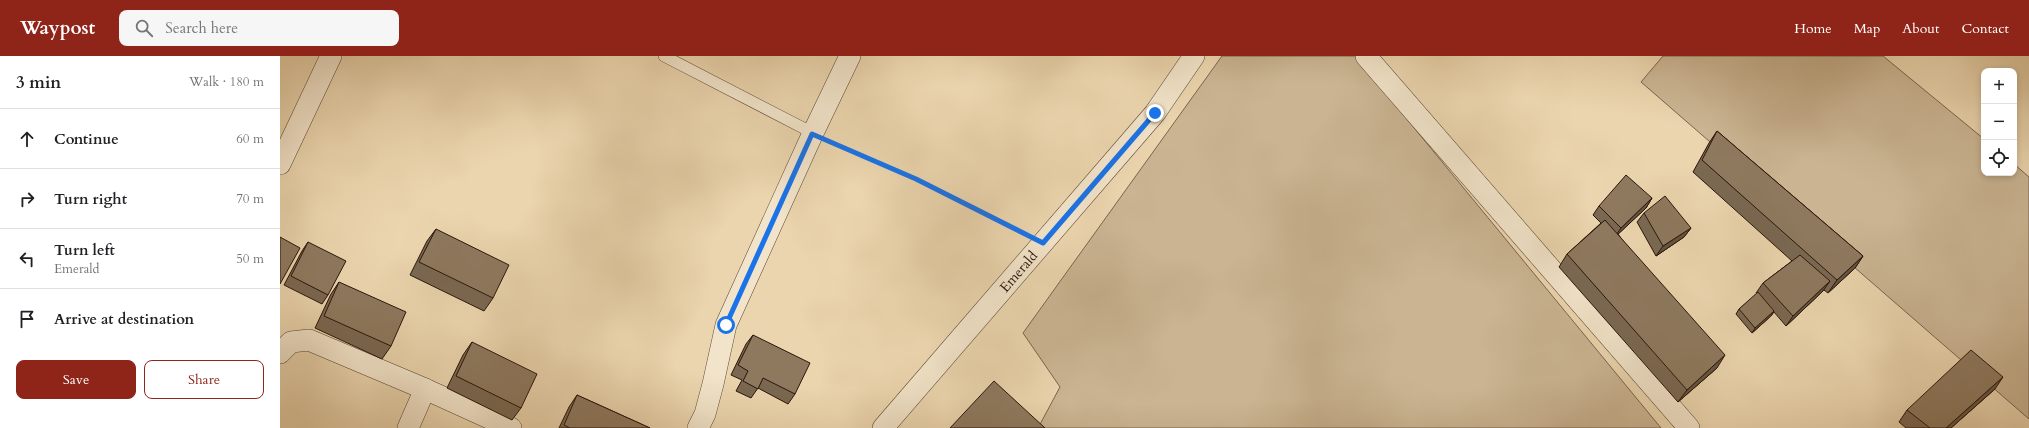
<!DOCTYPE html>
<html lang="en">
<head>
<meta charset="utf-8">
<style>
  :root { --surface:#fff; --page:#f6f6f6; --text:#202124; --muted:#757577; --line:#e0e0e0; --accent:#8f2418 }
  body { margin:0; font-family:Cardo,serif; background:var(--page); color:var(--text) }
  .controls { position:absolute; right:12px; top:12px; display:grid; overflow:hidden; border-radius:8px; box-shadow:0 2px 6px #0003 }
  .controls button { width:36px; height:36px; display:grid; place-items:center; padding:0; border:0; border-bottom:1px solid var(--line); background:var(--surface); color:var(--text); font:20px sans-serif }
  .stop { position:absolute; width:12px; height:12px; margin:-9px; border:3px solid #1a73e8; border-radius:50%; background:#fff }
  .stop.end { background:#1a73e8; border-color:#fff; box-shadow:0 1px 4px #0008 }
  .list { margin:0; padding:0; list-style:none }
  h2 { display:flex; justify-content:space-between; align-items:center; height:52px; margin:0; padding:0 16px; font-size:17px }
  h2 small { font-size:13px; font-weight:400; color:var(--muted) }
  .list li { display:grid; grid-template-columns:26px 1fr auto; gap:12px; align-items:center; box-sizing:border-box; height:60px; padding:0 16px; border-top:1px solid var(--line) }
  .list b { display:block; font-size:15px; white-space:nowrap }
  .list p { margin:0; font-size:13px; white-space:nowrap; color:var(--muted) }
  .list em { font-size:13px; font-style:normal; color:var(--muted) }
  .actions { display:flex; gap:8px; padding:12px 16px }
  .actions a { flex:1; padding:9px 0; border:1px solid var(--accent); border-radius:8px; text-align:center; font-size:14px; color:var(--accent) }
  .actions .main { background:var(--accent); color:#fff }
  .icon { flex:none; width:22px; height:22px; fill:none; stroke:currentColor; stroke-width:2; stroke-linecap:round; stroke-linejoin:round }
  .map { position:relative; flex:none; width:1749px; height:372px; overflow:hidden }
  header { display:flex; align-items:center; gap:24px; box-sizing:border-box; height:56px; padding:0 20px; background:var(--accent); color:#fff }
  header strong { font-size:19px }
  nav { display:flex; gap:22px; margin-inline-start:auto; font-size:14px }
  .search { width:280px; height:36px; background:var(--page); display:flex; align-items:center; gap:10px; box-sizing:border-box; padding:0 14px; border-radius:8px; color:var(--muted); font-size:15px }
  main { display:flex }
  aside { flex:1; background:var(--surface) }
  .map>svg:first-child { display:block }
</style>
</head>
<body>
<header>
<strong>Waypost</strong>
<div class="search"><svg class="icon" aria-label="search" viewBox="0 0 24 24"><circle cx="10" cy="10" r="6"/><path d="M15 15l6 6"/></svg>Search here</div>
<nav><a>Home</a><a>Map</a><a>About</a><a>Contact</a></nav>
</header>
<main>
<aside>
<h2>3 min<small>Walk · 180 m</small></h2>
<ul class="list">
<li><svg class="icon" aria-label="ahead" viewBox="0 0 24 24"><path d="M12 20V5M6 11l6-6 6 6"/></svg><div><b>Continue</b></div><em>60 m</em></li>
<li><svg class="icon" aria-label="right" viewBox="0 0 24 24"><path d="M7 20v-9h11M14 6l5 5-5 5"/></svg><div><b>Turn right</b></div><em>70 m</em></li>
<li><svg class="icon" aria-label="left" viewBox="0 0 24 24"><path d="M17 20v-9H6M10 6l-5 5 5 5"/></svg><div><b>Turn left</b><p>Emerald</p></div><em>50 m</em></li>
<li><svg class="icon" aria-label="arrive" viewBox="0 0 24 24"><path d="M6 21V4h12l-3 4 3 4H6"/></svg><div><b>Arrive at destination</b></div></li>
</ul>
<div class="actions"><a class="main">Save</a><a>Share</a></div>
</aside>
<div class="map">
<svg width="1749" height="372" viewBox="0 0 1749 372">
  <rect width="100%" height="100%" fill="#ebd5ae"/>
  <filter id="stains"><feTurbulence type="fractalNoise" baseFrequency=".005" numOctaves="4"/><feColorMatrix values="0 0 0 0 .2 0 0 0 0 .09 0 0 0 0 .02 0 0 0 .5 -.17"/></filter>
  <radialGradient id="worn" r=".72"><stop offset=".6" stop-color="#630" stop-opacity="0"/><stop offset="1" stop-color="#630" stop-opacity=".3"/></radialGradient>
  <g fill="#cab492" stroke="#7a644e">
    <path d="M942 0H1075L1381 372H758L780 331 743 277Z"/>
    <path d="M1383 0H1603L1704 83V117H1734V108L1749 121V363L1361 26Z"/>
  </g>
  <g fill="none" stroke-linecap="round" stroke-linejoin="round">
    <g stroke="#5a4533" stroke-width="12">
      <path id="service" d="M384 0 533 77"/>
    </g>
    <g stroke="#5a4533" stroke-width="22">
      <g id="minor">
        <path d="M1086 0 1409 372"/>
        <path d="M0 108 51 0"/>
        <path d="M0 297 11 286 29 284 145 333 231 372"/>
        <path d="M128 372 145 333"/>
        <path d="M418 372 425 358 433 328 446 269 533 77 570 0"/>
        <path id="s1" d="M603 372 875 57 914 0"/>
      </g>
    </g>
    <path stroke="#29150a" stroke-width="2.5" stroke-dasharray="1 2" stroke-linecap="butt" d="M553 87 636 123 742 176"/>
    <use href="#service" stroke="#f2e4ca" stroke-width="11"/>
    <use href="#minor" stroke="#f2e4ca" stroke-width="21"/>
  </g>
  <g fill="#7a6852" stroke="#29150a">
    <path d="M1437 75 1583 200 1575 212 1548 237 1544 234 1506 270 1494 256 1491 260 1472 277 1456 258 1459 253 1477 238 1476 237 1483 227 1512 205 1413 116 1429 87Z"/>
    <path d="M1372 142 1366 152 1338 178 1437 312 1398 346 1279 211 1287 198 1321 167 1313 159 1319 150Z"/>
    <path d="M1364 157 1411 172 1404 181 1376 200 1357 166Z"/>
    <path d="M156 173 213 242 204 255 130 219 147 185Z"/>
    <path d="M28 186 48 239 42 248 4 229 22 195Z"/>
    <path d="M59 226 111 290 102 303 35 272 51 238Z"/>
    <path d="M473 279 515 338 508 348 478 332 471 342 456 335 462 324 451 319 466 288Z"/>
    <path d="M192 286 241 352 232 364 167 332 183 299Z"/>
    <path d="M1715 333 1671 372H1626L1619 366 1627 354Z"/>
    <path d="M297 339 370 372H279L289 351Z"/>
  </g>
  <g fill="#635542" stroke="#29150a">
    <path d="M1372 142 1366 152 1334 182 1341 172Z"/>
    <path d="M1411 172 1404 181 1376 200 1383 190Z"/>
    <path d="M1583 200 1575 212 1548 237 1557 224Z"/>
    <path d="M1550 225 1543 235 1506 270 1513 260Z"/>
    <path d="M1494 255 1491 260 1472 277 1475 272Z"/>
    <path d="M1445 299 1437 312 1398 346 1407 334Z"/>
    <path d="M1723 321 1715 333 1671 372H1666Z"/>
  </g>
  <g fill="#8e795f" stroke="#29150a">
    <path d="M1437 75 1583 200 1557 224 1422 104Z"/>
    <path d="M1346 119 1372 142 1341 172 1319 150Z"/>
    <path d="M1385 140 1411 172 1383 190 1364 157Z"/>
    <path d="M1325 164 1445 299 1407 334 1287 198Z"/>
    <path d="M156 173 229 209 213 242 139 206Z"/>
    <path d="M0 181 20 192 0 228Z"/>
    <path d="M28 186 66 205 48 239 11 220Z"/>
    <path d="M1520 199 1550 225 1513 260 1483 227Z"/>
    <path d="M59 226 126 256 111 290 44 260Z"/>
    <path d="M1478 236 1494 255 1475 272 1459 253Z"/>
    <path d="M473 279 530 307 515 338 483 322 478 333 463 325 468 315 458 309Z"/>
    <path d="M192 286 257 318 241 352 176 320Z"/>
    <path d="M1691 294 1723 321 1666 372H1650L1627 354Z"/>
    <path d="M714 325 765 372H670Z"/>
    <path d="M297 339 370 372H290L284 369Z"/>
  </g>
  <g fill="none" stroke-linecap="round" stroke-linejoin="round">
    <path stroke="#1a73e8" stroke-width="5" d="M446 269 532 78 636 123 763 187 875 57"/>
  </g>
  <g text-anchor="middle" stroke-width="3" stroke-linejoin="round" paint-order="stroke">
    <g font-size="14" fill="#29150a" stroke="#f2e4ca">
      <text dy="5" stroke="none"><textPath href="#s1" startOffset="207">Emerald</textPath></text>
    </g>
  </g>
  <rect width="100%" height="100%" filter="url(#stains)"/>
  <rect width="100%" height="100%" fill="url(#worn)"/>
</svg>
<div class="controls">
<button>+</button>
<button>−</button>
<button><svg class="icon" aria-label="locate" viewBox="0 0 24 24"><circle cx="12" cy="12" r="6"/><path d="M12 2v4M12 18v4M2 12h4M18 12h4"/></svg></button>
</div>
<div class="stop" style="left:446px;top:269px"></div>
<div class="stop end" style="left:875px;top:57px"></div>
</div>
</main>
</body>
</html>
